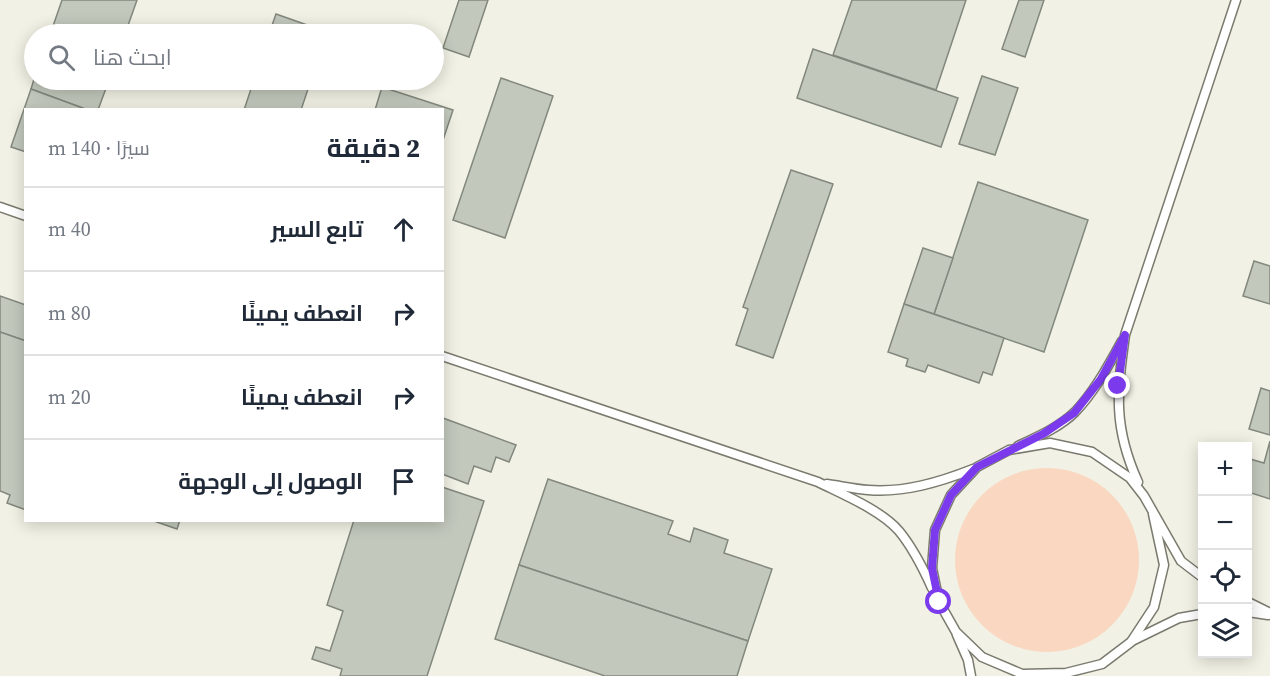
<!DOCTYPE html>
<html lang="ar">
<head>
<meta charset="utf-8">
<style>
  :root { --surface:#fff; --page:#f6f6f7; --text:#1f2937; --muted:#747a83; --line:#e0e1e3 }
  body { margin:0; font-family:"Source Serif 4",Cairo,serif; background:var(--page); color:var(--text); direction:rtl }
  .controls { position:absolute; right:18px; bottom:18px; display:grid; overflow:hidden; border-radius:0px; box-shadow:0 3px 15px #0003 }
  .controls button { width:54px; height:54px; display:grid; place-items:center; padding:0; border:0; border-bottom:2px solid var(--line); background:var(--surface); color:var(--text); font:30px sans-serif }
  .stop { position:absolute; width:18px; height:18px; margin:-14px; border:4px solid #7c3aed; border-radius:50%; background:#fff }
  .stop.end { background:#7c3aed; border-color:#fff; box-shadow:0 2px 6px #0008 }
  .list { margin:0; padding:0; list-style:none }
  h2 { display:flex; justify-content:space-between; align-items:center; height:78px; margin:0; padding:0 24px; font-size:26px }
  h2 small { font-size:20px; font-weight:400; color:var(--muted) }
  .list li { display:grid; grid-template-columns:39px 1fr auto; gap:18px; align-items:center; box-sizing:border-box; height:84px; padding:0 24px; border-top:2px solid var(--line) }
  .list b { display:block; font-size:22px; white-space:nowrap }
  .list em { font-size:20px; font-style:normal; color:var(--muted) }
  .icon { flex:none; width:33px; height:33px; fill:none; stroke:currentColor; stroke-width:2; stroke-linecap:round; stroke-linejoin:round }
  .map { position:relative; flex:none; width:1270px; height:676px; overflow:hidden; direction:ltr }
  .search { position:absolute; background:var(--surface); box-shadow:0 3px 15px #0003; left:24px; top:24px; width:420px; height:66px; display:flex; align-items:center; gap:15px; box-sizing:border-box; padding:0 21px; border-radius:33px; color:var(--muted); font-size:22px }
  .panel { position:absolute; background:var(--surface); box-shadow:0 3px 15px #0003; left:24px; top:108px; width:420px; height:414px; border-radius:0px; direction:rtl }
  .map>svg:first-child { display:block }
</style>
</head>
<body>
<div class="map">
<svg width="1270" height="676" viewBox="0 0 1270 676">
  <rect width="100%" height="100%" fill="#f2f1e5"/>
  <circle fill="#f9d7c0" cx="1047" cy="560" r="92"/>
  <g fill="#c2c8bc" stroke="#82887d" stroke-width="1.5">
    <path d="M62 0H137L125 34H58L51 32Z"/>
    <path d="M459 0H488L469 57 443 48Z"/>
    <path d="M852 0H966L936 90 833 55Z"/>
    <path d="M1019 0H1044L1025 57 1002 49Z"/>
    <path d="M276 14 327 32 326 34H269Z"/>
    <path d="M813 49 958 98 941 147 797 98Z"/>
    <path d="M982 76 1018 88 995 155 959 144Z"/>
    <path d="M501 78 553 96 505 238 453 220Z"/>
    <path d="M34 79V80H109L98 110H88L31 89Z"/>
    <path d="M254 80H311L301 110H244Z"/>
    <path d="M382 87 453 110 442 143V110H375Z"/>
    <path d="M31 89 88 110H26V152L11 147Z"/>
    <path d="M791 170 833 184 773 358 736 345 748 309 743 307Z"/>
    <path d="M978 182 1088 220 1044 352 934 314Z"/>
    <path d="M923 248 953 258 934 314 904 304Z"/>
    <path d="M1254 261 1270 266V304L1243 296Z"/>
    <path d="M0 296 26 305V341L0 332Z"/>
    <path d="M904 304 1004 338 992 375 983 372 979 383 928 365 925 372 906 366 908 359 888 352Z"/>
    <path d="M0 332 26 341V510L7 503 10 495 0 491Z"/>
    <path d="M1261 388 1270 391V435L1249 429Z"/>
    <path d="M443 418 516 445 509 462 496 457 491 472 474 466 468 484 442 474Z"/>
    <path d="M1270 441V499L1248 492V466L1250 459 1264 463Z"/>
    <path d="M548 479 673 521 668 534 690 542 694 528 728 540 724 553 772 569 748 641 519 565Z"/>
    <path d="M442 487 484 501 427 676H340L342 669 312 659 316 647 330 651 343 611 327 605 354 520H442Z"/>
    <path d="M151 520H180L177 529Z"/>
    <path d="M519 565 748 641 737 676H605L495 639Z"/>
  </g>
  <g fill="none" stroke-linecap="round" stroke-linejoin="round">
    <g stroke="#7a7a6e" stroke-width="11">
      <g id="lane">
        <path d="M0 207 26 216"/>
        <path d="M442 356 818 482C842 494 881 510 899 531 913 548 923 568 932 588"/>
        <path d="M1018 446C1037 437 1060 427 1075 412 1095 391 1108 366 1122 341"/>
        <path d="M1138 482C1113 427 1117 393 1125 335L1236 0"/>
        <path d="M827 484C841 486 855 489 868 490 904 493 940 482 973 469"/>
        <path d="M1153 514 1164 565 1154 607 1131 642 1102 664 1066 673 1022 674 982 657 956 632 939 602 932 568 935 530 951 495 977 467 1009 450 1050 443 1092 452 1130 478 1144 496 1181 561 1202 577"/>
        <path d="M1248 602 1270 613"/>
        <path d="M1248 612 1268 615"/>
        <path d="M957 635 968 660 971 676"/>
        <path d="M1132 641 1179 618 1202 614"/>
      </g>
    </g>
    <use href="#lane" stroke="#fff" stroke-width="8"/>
  </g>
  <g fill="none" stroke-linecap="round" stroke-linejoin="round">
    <path stroke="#7c3aed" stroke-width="8" d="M939 602 932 568 935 530 951 495 977 467 1043 434 1074 413 1101 379 1125 335 1118 386"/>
  </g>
</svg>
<div class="controls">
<button>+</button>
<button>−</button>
<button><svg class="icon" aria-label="locate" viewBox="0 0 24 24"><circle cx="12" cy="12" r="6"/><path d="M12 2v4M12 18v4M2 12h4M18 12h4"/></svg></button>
<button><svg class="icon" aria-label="layers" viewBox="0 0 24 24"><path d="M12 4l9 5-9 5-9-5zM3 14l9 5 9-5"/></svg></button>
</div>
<div class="stop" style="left:939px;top:602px"></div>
<div class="stop end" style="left:1118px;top:386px"></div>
<div class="search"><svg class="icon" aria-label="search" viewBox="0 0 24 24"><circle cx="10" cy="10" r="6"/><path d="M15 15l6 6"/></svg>ابحث هنا</div>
<section class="panel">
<h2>2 دقيقة<small>سيرًا · 140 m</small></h2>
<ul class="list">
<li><svg class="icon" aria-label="ahead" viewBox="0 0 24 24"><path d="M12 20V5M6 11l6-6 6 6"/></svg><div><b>تابع السير</b></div><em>40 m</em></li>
<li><svg class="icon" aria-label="right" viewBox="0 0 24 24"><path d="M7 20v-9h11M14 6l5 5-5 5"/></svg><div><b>انعطف يمينًا</b></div><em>80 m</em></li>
<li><svg class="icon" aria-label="right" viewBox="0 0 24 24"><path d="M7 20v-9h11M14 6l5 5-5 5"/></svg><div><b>انعطف يمينًا</b></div><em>20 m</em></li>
<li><svg class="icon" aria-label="arrive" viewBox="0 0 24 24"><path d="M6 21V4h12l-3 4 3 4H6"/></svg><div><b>الوصول إلى الوجهة</b></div></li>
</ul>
</section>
</div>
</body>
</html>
